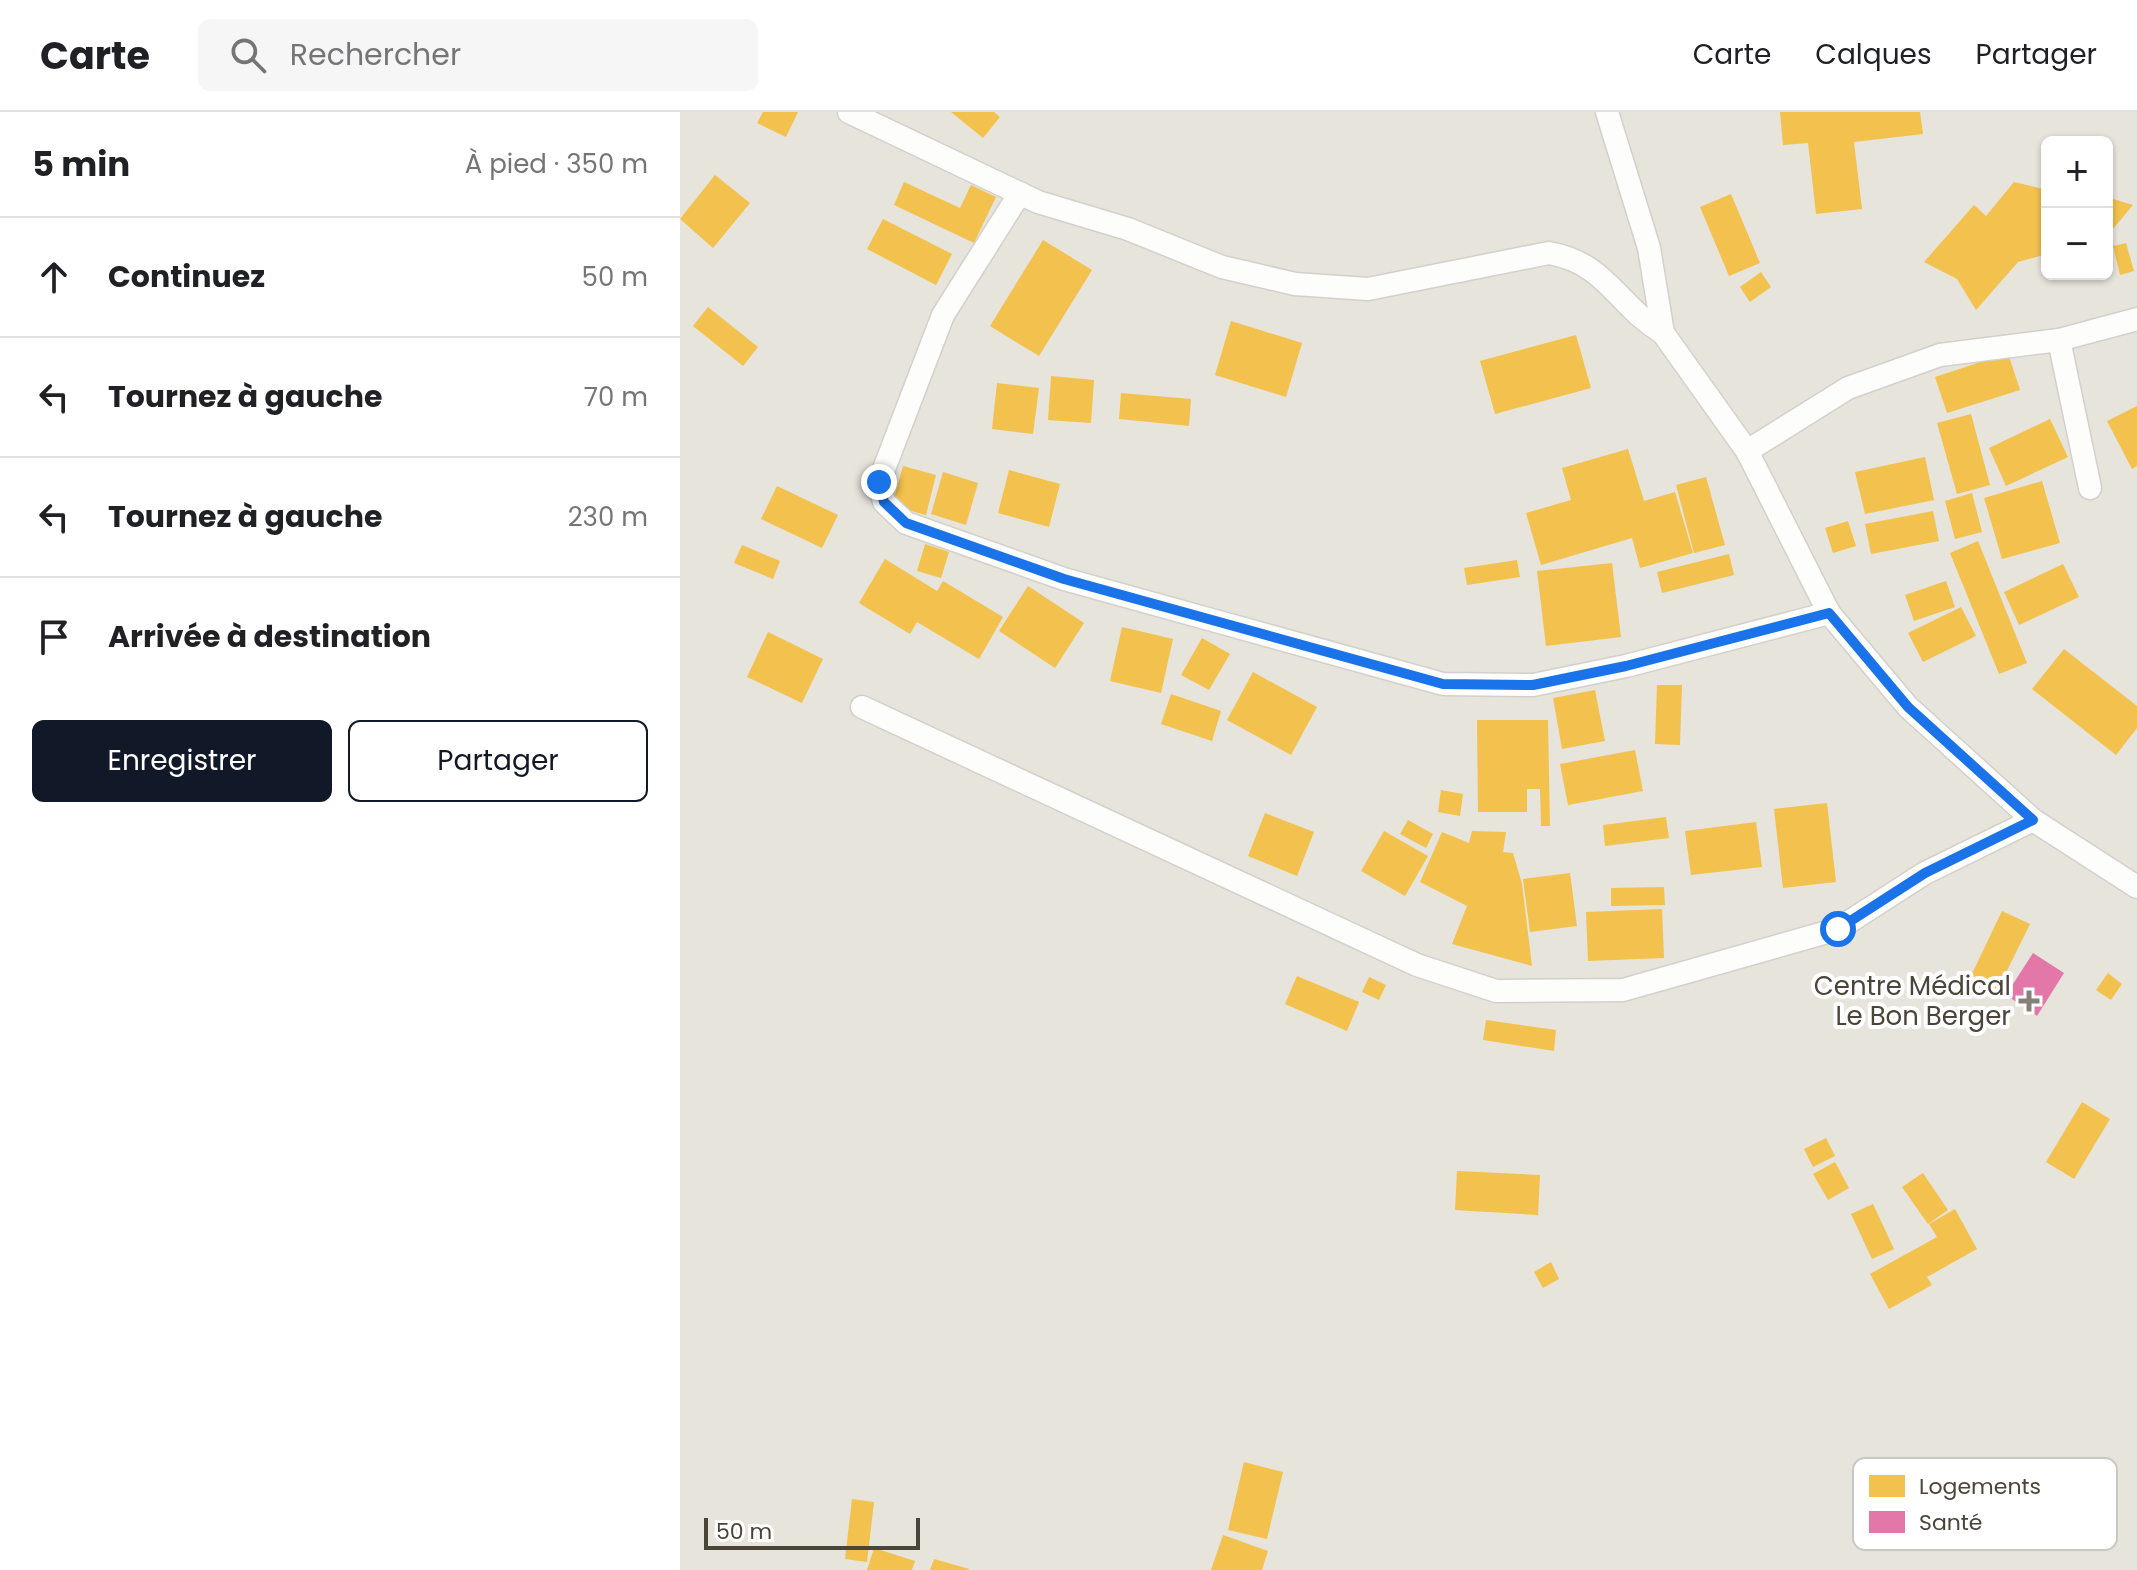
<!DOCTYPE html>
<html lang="fr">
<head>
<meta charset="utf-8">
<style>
  :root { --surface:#fff; --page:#f6f6f6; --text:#202124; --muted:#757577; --line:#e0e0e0; --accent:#111827 }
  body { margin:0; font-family:Poppins,sans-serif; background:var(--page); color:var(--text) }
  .controls { position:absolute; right:24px; top:24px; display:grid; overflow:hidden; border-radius:12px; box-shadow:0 2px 6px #0004 }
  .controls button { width:72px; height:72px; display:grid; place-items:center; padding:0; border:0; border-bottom:2px solid var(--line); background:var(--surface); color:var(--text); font:40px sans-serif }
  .scale { position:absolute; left:24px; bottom:20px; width:216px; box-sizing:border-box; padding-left:8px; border:4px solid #4b4439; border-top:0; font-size:22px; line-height:28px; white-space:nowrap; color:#4b4439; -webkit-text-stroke:6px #fff; paint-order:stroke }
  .stop { position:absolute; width:24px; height:24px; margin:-18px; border:6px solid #1a73e8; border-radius:50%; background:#fff }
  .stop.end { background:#1a73e8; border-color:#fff; box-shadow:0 2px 8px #0008 }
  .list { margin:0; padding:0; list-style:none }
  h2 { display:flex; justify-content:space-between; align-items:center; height:104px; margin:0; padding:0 32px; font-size:34px }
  h2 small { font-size:26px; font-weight:400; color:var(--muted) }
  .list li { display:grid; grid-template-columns:52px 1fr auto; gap:24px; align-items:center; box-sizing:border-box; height:120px; padding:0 32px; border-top:2px solid var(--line) }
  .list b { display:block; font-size:30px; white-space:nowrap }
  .list em { font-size:26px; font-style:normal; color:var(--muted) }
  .actions { display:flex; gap:16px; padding:24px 32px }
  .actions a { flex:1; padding:18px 0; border:2px solid var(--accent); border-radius:12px; text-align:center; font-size:28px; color:var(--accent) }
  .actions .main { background:var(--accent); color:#fff }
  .icon { flex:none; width:44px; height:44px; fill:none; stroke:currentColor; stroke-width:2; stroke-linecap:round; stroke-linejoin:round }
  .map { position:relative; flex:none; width:1457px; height:1458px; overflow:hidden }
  header { display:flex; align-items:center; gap:48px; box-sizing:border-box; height:112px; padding:0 40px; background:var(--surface); border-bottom:2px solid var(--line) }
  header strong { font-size:38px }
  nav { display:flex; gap:44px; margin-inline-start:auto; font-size:28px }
  .search { width:560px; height:72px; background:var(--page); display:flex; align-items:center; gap:20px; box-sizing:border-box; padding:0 28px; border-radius:12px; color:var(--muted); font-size:30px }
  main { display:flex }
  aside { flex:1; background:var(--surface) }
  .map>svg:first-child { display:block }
</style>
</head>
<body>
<header>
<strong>Carte</strong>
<div class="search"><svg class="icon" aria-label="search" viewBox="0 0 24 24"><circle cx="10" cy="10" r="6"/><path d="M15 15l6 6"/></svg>Rechercher</div>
<nav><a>Carte</a><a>Calques</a><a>Partager</a></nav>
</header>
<main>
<aside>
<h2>5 min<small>À pied · 350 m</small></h2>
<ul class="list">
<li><svg class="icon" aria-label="ahead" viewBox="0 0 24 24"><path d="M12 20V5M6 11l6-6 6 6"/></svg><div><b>Continuez</b></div><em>50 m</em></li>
<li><svg class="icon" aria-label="left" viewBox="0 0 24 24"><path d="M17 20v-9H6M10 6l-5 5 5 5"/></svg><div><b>Tournez à gauche</b></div><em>70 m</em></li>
<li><svg class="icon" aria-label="left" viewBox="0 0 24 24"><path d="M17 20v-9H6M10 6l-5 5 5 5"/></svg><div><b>Tournez à gauche</b></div><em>230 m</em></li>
<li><svg class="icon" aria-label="arrive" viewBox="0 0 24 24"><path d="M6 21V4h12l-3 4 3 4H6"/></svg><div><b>Arrivée à destination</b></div></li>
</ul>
<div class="actions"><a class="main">Enregistrer</a><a>Partager</a></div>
</aside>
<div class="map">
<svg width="1457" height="1458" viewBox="0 0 1457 1458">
  <rect width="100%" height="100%" fill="#f4f2ee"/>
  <path fill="#e7e4dc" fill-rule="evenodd" d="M0 0H1457V1458H0ZM1367 30H1427V162H1367Z"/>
  <g fill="#f2c14e">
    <path d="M83 0H118L106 25 77 11Z"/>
    <path d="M271 0H314L320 5 303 26Z"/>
    <path d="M1100 0H1240L1243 22 1174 30 1182 97 1136 102 1128 31 1103 33Z"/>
    <path d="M35 63 70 91 33 136 0 107Z"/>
    <path d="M224 70 280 96 291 73 316 85 294 131 214 93Z"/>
    <path d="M1334 70 1367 78V142L1338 150 1296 198 1277 167 1244 150 1294 93 1306 104Z"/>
    <path d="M1051 82 1080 151 1049 164 1020 95Z"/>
    <path d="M1427 85 1453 93 1427 124Z"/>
    <path d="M203 107 272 142 256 173 187 137Z"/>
    <path d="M363 128 412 158 359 244 310 214Z"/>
    <path d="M1446 131 1454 159 1440 163 1433 134Z"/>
    <path d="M1081 160 1091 175 1070 190 1060 175Z"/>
    <path d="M28 195 78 235 63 254 13 214Z"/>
    <path d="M551 209 622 231 606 285 535 263Z"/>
    <path d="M896 223 911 276 815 302 800 249Z"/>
    <path d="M1328 241 1340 278 1267 301 1255 265Z"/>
    <path d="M371 264 414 268 411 311 368 308Z"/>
    <path d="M317 271 359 276 353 322 312 317Z"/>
    <path d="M441 281 511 287 509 314 439 307Z"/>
    <path d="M1457 294V354L1452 357 1427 309Z"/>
    <path d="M1291 302 1310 373 1277 382 1257 311Z"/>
    <path d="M1370 307 1388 345 1326 374 1309 336Z"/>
    <path d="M948 337 964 389 995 380 1013 441 960 456 952 426 861 453 846 401 891 388 882 356Z"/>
    <path d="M1245 345 1254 388 1185 402 1175 360Z"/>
    <path d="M223 354 256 363 246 403 212 394Z"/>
    <path d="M329 358 380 372 369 415 318 401Z"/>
    <path d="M263 360 298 371 286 413 251 402Z"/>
    <path d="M1026 365 1045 433 1014 441 996 373Z"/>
    <path d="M1362 369 1380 431 1322 447 1304 386Z"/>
    <path d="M97 374 158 403 142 436 81 407Z"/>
    <path d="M1292 381 1302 420 1275 427 1265 389Z"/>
    <path d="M1253 399 1259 429 1191 442 1185 412Z"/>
    <path d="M1168 409 1176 434 1153 441 1145 416Z"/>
    <path d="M1298 429 1347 551 1319 562 1270 441Z"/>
    <path d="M245 432 269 440 261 466 237 459Z"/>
    <path d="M62 433 100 449 93 467 54 451Z"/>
    <path d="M1049 442 1054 463 982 481 977 460Z"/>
    <path d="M205 447 257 479 263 469 323 505 299 547 237 510 230 522 179 491Z"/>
    <path d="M837 448 840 465 787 473 784 456Z"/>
    <path d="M932 451 941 525 866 534 857 459Z"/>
    <path d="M1383 452 1399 485 1339 513 1324 480Z"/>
    <path d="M1266 469 1275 495 1234 509 1225 483Z"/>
    <path d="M348 474 404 511 375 556 319 519Z"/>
    <path d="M1281 495 1296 524 1243 550 1228 521Z"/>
    <path d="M442 515 493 527 481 581 430 569Z"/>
    <path d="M88 520 143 547 122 591 67 565Z"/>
    <path d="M522 526 550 542 529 578 501 563Z"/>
    <path d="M1384 537 1457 594V616L1436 643 1352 577Z"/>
    <path d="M573 560 637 595 611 643 547 608Z"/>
    <path d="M977 573H1002L1000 633 975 632Z"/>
    <path d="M915 578 925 629 882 637 873 586Z"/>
    <path d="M491 582 541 599 532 629 481 612Z"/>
    <path d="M797 608H868L870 714H861L860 677H847V700H798Z"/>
    <path d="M955 638 963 679 888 693 880 652Z"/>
    <path d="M761 678 783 682 780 704 758 700Z"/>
    <path d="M1147 691 1156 770 1103 776 1094 697Z"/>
    <path d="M585 701 634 720 617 764 568 744Z"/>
    <path d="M986 705 989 726 925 734 923 713Z"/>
    <path d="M728 708 753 722 746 736 720 722Z"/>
    <path d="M1076 710 1082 755 1011 763 1005 719Z"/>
    <path d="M704 719 748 744 725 784 681 759Z"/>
    <path d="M792 719 826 720 823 740 833 741 842 772 852 854 772 832 787 794 740 770 762 720 789 731Z"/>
    <path d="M890 761 897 814 850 820 843 767Z"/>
    <path d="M984 775 985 793 931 794V776Z"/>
    <path d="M982 797 984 846 908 849 906 800Z"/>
    <path d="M1322 799 1350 812 1315 883 1288 870Z"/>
    <path d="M1428 861 1442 872 1431 888 1416 878Z"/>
    <path d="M617 864 679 890 667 919 605 892Z"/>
    <path d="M689 865 706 873 699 888 682 880Z"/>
    <path d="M806 908 876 918 874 939 803 928Z"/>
    <path d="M1402 990 1430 1007 1394 1067 1366 1050Z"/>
    <path d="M1146 1026 1155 1044 1133 1055 1124 1037Z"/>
    <path d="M1155 1050 1169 1076 1148 1088 1133 1062Z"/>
    <path d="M777 1059 860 1063 858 1103 775 1098Z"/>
    <path d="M1243 1061 1268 1098 1248 1112 1222 1075Z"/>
    <path d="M1193 1092 1214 1137 1192 1147 1171 1102Z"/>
    <path d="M1275 1097 1297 1137 1247 1165 1252 1173 1209 1197 1190 1162 1257 1125 1249 1112Z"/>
    <path d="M871 1150 879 1167 863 1176 854 1160Z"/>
    <path d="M564 1350 603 1360 587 1427 548 1418Z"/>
    <path d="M172 1387 194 1390 187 1450 165 1447Z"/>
    <path d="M543 1423 588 1439 582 1458H531Z"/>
    <path d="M194 1436 235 1449 232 1458H187Z"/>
    <path d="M254 1447 289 1457V1458H250Z"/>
  </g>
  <path fill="#e377a8" d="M1353 841 1384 861 1357 904 1326 883Z"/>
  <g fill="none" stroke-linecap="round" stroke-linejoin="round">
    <g stroke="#d2d0cb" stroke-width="25">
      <g id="minor">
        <path d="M169 0 358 90 448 117 542 155 615 172 688 177 869 141C928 152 935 192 983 221"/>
        <path d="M927 0 969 136 983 221 1067 339 1149 501 1228 595 1353 708 1457 775"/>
        <path d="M340 81 263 203 199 370 204 390 226 411 384 467 763 572 853 573 946 554 1149 501"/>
        <path d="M1379 228 1410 376"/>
        <path d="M1067 339 1168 276 1260 243 1379 228 1457 207"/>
        <path d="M182 595 737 853 816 879 943 878 1158 817 1245 761 1353 708"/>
      </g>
    </g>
    <use href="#minor" stroke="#fdfdfc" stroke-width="22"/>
  </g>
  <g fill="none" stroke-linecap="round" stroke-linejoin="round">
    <path stroke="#1a73e8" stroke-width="10" d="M199 370 204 390 226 411 384 467 763 572 853 573 946 554 1149 501 1228 595 1353 708 1245 761 1158 817"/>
  </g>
  <path fill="#868178" stroke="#fff" stroke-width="3" d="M1345 877h8v8h8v8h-8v8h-8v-8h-8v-8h8z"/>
  <g text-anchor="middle" stroke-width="8" stroke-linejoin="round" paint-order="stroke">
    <g font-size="26" fill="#4b4439" stroke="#fff" text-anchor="end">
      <text x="1331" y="883">Centre Médical<tspan x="1331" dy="30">Le Bon Berger</tspan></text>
    </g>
  </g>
  <rect x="1173" y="1346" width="264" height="92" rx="12" fill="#fff" stroke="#c9c7c4" stroke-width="2"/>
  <rect x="1189" y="1363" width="36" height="22" fill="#f2c14e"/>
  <rect x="1189" y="1399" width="36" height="22" fill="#e377a8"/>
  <g font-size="22" fill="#4b4439">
    <text x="1239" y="1382">Logements</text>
    <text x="1239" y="1418">Santé</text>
  </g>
</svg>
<div class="controls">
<button>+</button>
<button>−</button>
</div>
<div class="scale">50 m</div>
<div class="stop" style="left:1158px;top:817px"></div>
<div class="stop end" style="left:199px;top:370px"></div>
</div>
</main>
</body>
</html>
